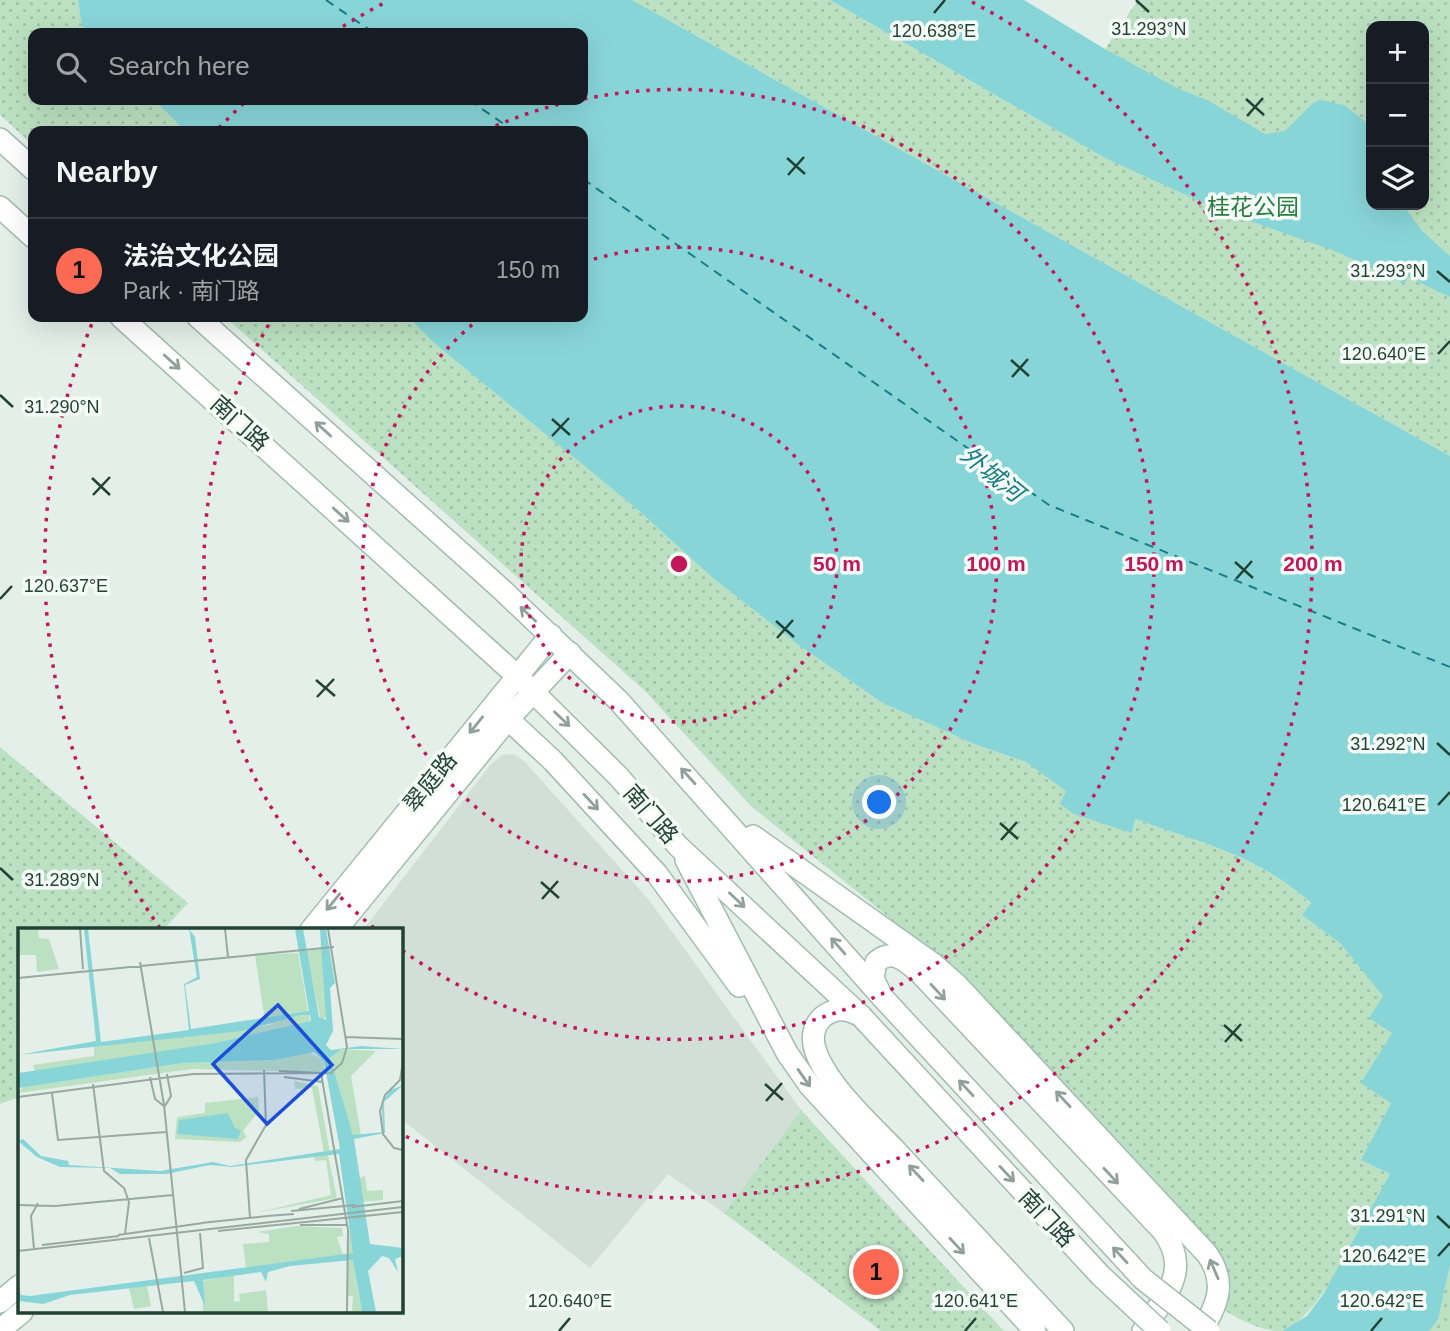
<!DOCTYPE html>
<html lang="en">
<head>
<meta charset="utf-8">
<style>
  :root { --surface:#171b24; --page:#20242c; --text:#f1f3f6; --muted:#9ea1a6; --line:#363941; --accent:#fd6a54 }
  body { margin:0; font-family:Helvetica,"Noto Sans SC",sans-serif; background:var(--page); color:var(--text) }
  .controls { position:absolute; right:21px; top:21px; display:grid; overflow:hidden; border-radius:14px; box-shadow:0 7px 28px #0002 }
  .controls button { width:63px; height:63px; display:grid; place-items:center; padding:0; border:0; border-bottom:2px solid var(--line); background:var(--surface); color:var(--text); font:35px sans-serif }
  .you { position:absolute; left:880px; top:803px; width:24px; height:24px; margin:-18px; border:5px solid #fff; border-radius:50%; background:#1a73e8; box-shadow:0 0 0 10px #1a73e833 }
  .badge { display:grid; place-items:center; width:46px; height:46px; border-radius:50%; background:var(--accent); color:#111; font-size:23px; font-weight:700 }
  .pin { position:absolute; translate:-50% -50%; border:4px solid #fff; box-shadow:0 2px 7px #0006 }
  .list { margin:0; padding:0; list-style:none }
  h2 { display:flex; justify-content:space-between; align-items:center; height:91px; margin:0; padding:0 28px; font-size:30px }
  h2 small { font-size:23px; font-weight:400; color:var(--muted) }
  .list li { display:grid; grid-template-columns:46px 1fr auto; gap:21px; align-items:center; box-sizing:border-box; height:105px; padding:0 28px; border-top:2px solid var(--line) }
  .list b { display:block; font-size:26px; white-space:nowrap }
  .list p { margin:0; font-size:23px; white-space:nowrap; color:var(--muted) }
  .list em { font-size:23px; font-style:normal; color:var(--muted) }
  .icon { flex:none; width:38px; height:38px; fill:none; stroke:currentColor; stroke-width:2; stroke-linecap:round; stroke-linejoin:round }
  .map { position:relative; flex:none; width:1450px; height:1331px; overflow:hidden }
  .search { position:absolute; background:var(--surface); box-shadow:0 7px 28px #0002; left:28px; top:28px; width:560px; height:77px; display:flex; align-items:center; gap:18px; box-sizing:border-box; padding:0 24px; border-radius:14px; color:var(--muted); font-size:26px }
  .panel { position:absolute; background:var(--surface); box-shadow:0 7px 28px #0002; left:28px; top:126px; width:560px; height:196px; border-radius:14px }
  .map>svg:first-child { display:block }
</style>
</head>
<body>
<div class="map">
<svg width="1450" height="1331" viewBox="0 0 1450 1331">
  <defs>
    <pattern id="park-dots" width="8" height="8" patternUnits="userSpaceOnUse" patternTransform="scale(1.75)"><rect width="8" height="8" fill="#bce1c2"/><path d="M2 2h.1M6 6h.1" fill="none" stroke="#a1c2a7" stroke-width="1.8" stroke-linecap="round"/></pattern>
  </defs>
  <rect width="100%" height="100%" fill="#e4efe9"/>
  <path fill="#d2dfd8" d="M514 754 524 761 649 900 801 1110 724 1213 668 1174 590 1268 401 1119V930H363L491 764 502 755Z"/>
  <g fill="url(#park-dots)" fill-rule="evenodd">
    <path d="M0 0H78L82 26 89 33H33V100H154L185 131H33V145L0 115Z"/>
    <path d="M632 0H830L1105 158 1177 89 1105 49 1138 0H1450V456ZM1371 26H1424V205H1371Z"/>
    <path d="M225 317H408L434 343 638 510 714 579 800 646 881 702 974 744 1026 762 1132 833 1135 819C1202 843 1257 855 1311 904L1302 915 1341 944 1369 976 1383 997 1392 1033 1391 1103 1361 1160 1390 1174C1370 1210 1319 1324 1280 1331 1258 1331 1238 1318 1220 1308L1231 1291 1225 1275 912 936 751 806 644 690Z"/>
    <path d="M0 747 188 903 163 930H19V1097L0 1104Z"/>
    <path d="M801 1110 1004 1331H881L724 1213Z"/>
    <path d="M1450 1265V1331H1429L1438 1320Z"/>
  </g>
  <g fill="#88d5d8">
    <path d="M78 0H632L1450 456V1265L1438 1320 1429 1331H1282L1307 1316 1324 1293 1390 1174 1361 1160 1391 1103 1361 1083 1392 1033 1369 1018 1383 996 1341 944 1302 915 1311 903C1257 855 1202 843 1135 819L1132 833 1074 814 1060 804 1066 791 1026 762 974 744 881 702 800 646 714 579 638 510 434 343 408 317H583V131H185L154 100H583V33H89L82 26Z"/>
    <path d="M830 0H1024L1105 49 1177 88 1209 101 1265 134 1285 131 1313 103 1322 100 1344 105 1371 126V205H1403L1422 231 1450 256V297L1408 277 1404 284 1340 253 1219 210 1105 158Z"/>
  </g>
  <g fill="none" stroke-linecap="round" stroke-linejoin="round">
    <g stroke="#167e84" stroke-width="2" stroke-dasharray="9 7" stroke-linecap="butt">
      <path d="M326 0 374 33"/>
      <path d="M469 100 514 131"/>
      <path d="M583 179 1049 505 1450 667"/>
    </g>
    <g stroke="#a2bcaf" stroke-width="24">
      <g id="secondary">
        <path d="M0 139 33 169"/>
        <path d="M0 207 33 237"/>
        <path d="M121 317 516 675 619 777 678 846 861 1016"/>
        <path d="M198 317 499 587 618 700 883 998"/>
        <path d="M508 719 553 761 657 874 739 986"/>
        <path d="M753 836 932 963 957 985 1207 1254C1227 1282 1218 1305 1201 1331"/>
        <path d="M686 860 787 1053 810 1086 1035 1331"/>
        <path d="M311 930 551 635"/>
        <path d="M336 930 508 719 570 653"/>
        <path d="M880 993 873 978 876 962C893 947 907 962 921 974L1163 1231C1192 1271 1165 1295 1143 1331"/>
        <path d="M861 1016C851 1011 842 1007 831 1012 814 1019 810 1037 816 1052 828 1086 871 1125 896 1151 951 1211 1007 1271 1063 1331"/>
        <path d="M0 1302 19 1286"/>
        <path d="M0 1330 22 1312"/>
      </g>
    </g>
    <use href="#secondary" stroke="#fff" stroke-width="21"/>
    <g stroke="#a2bcaf" stroke-width="24" stroke-linecap="butt">
      <g id="secondary-bridge">
        <path d="M883 998 1143 1279 1209 1331"/>
        <path d="M861 1016 1100 1275 1160 1331"/>
      </g>
    </g>
    <use href="#secondary-bridge" stroke="#fff" stroke-width="21"/>
  </g>
  <defs><path id="oneway-shaft" d="M-6 0H5M1.5-3L5.5 0L1.5 3" fill="none" stroke-width="1.6" stroke-linecap="round" stroke-linejoin="round" transform="scale(1.75)"/></defs>
  <g stroke="#90a09a">
    <use href="#oneway-shaft" transform="translate(172 362) rotate(42)"/>
    <use href="#oneway-shaft" transform="translate(323 429) rotate(-138)"/>
    <use href="#oneway-shaft" transform="translate(341 515) rotate(42)"/>
    <use href="#oneway-shaft" transform="translate(528 614) rotate(-137)"/>
    <use href="#oneway-shaft" transform="translate(562 719) rotate(44)"/>
    <use href="#oneway-shaft" transform="translate(476 725) rotate(129)"/>
    <use href="#oneway-shaft" transform="translate(688 776) rotate(-132)"/>
    <use href="#oneway-shaft" transform="translate(591 802) rotate(47)"/>
    <use href="#oneway-shaft" transform="translate(737 900) rotate(43)"/>
    <use href="#oneway-shaft" transform="translate(333 902) rotate(129)"/>
    <use href="#oneway-shaft" transform="translate(838 946) rotate(-131)"/>
    <use href="#oneway-shaft" transform="translate(938 992) rotate(47)"/>
    <use href="#oneway-shaft" transform="translate(804 1078) rotate(55)"/>
    <use href="#oneway-shaft" transform="translate(966 1088) rotate(-133)"/>
    <use href="#oneway-shaft" transform="translate(1063 1099) rotate(-133)"/>
    <use href="#oneway-shaft" transform="translate(916 1173) rotate(-133)"/>
    <use href="#oneway-shaft" transform="translate(1007 1174) rotate(47)"/>
    <use href="#oneway-shaft" transform="translate(1111 1176) rotate(47)"/>
    <use href="#oneway-shaft" transform="translate(957 1246) rotate(47)"/>
    <use href="#oneway-shaft" transform="translate(1120 1255) rotate(-133)"/>
    <use href="#oneway-shaft" transform="translate(1214 1269) rotate(-113)"/>
  </g>
  <path fill="none" stroke="#224236" stroke-width="2.5" d="M1136 0 1149 12M934 13 945 0M1246 99 1264 115M1247 116 1263 98M787 158 805 174M788 175 804 157M1437 271 1450 282M1438 354 1450 341M1011 360 1029 376M1012 377 1028 359M0 395 13 407M552 419 570 435M552 436 569 418M92 478 110 495M93 495 110 477M1235 562 1253 578M1236 579 1252 561M0 599 12 586M776 621 794 637M777 638 793 620M316 680 335 696M317 697 334 679M1437 743 1450 755M1438 805 1450 792M1000 823 1018 839M1001 840 1017 822M0 868 13 880M541 882 559 898M542 899 558 881M1224 1025 1242 1041M1225 1042 1241 1024M765 1084 783 1100M766 1101 782 1083M1437 1216 1450 1228M1438 1256 1450 1243M559 1331 570 1318M965 1331 976 1318M1371 1331 1382 1318"/>
  <g fill="none" stroke="#c2185b" stroke-width="3.5" stroke-dasharray="3.5 7">
    <circle cx="679" cy="564" r="158"/>
    <path d="M584 262A317 317 0 1 1 480 318"/>
    <path d="M374 928A475 475 0 0 1 272 319M486 130A475 475 0 0 1 576 100M584 99A475 475 0 1 1 403 951"/>
    <path d="M160 928A634 634 0 0 1 93 321M219 128A634 634 0 0 1 247 100M334 32A634 634 0 0 1 386 2M972 2A634 634 0 0 1 401 1134"/>
  </g>
  <g text-anchor="middle" stroke-width="7" stroke-linejoin="round" paint-order="stroke">
    <g font-size="23" fill="#287d3f" stroke="#f5fbf7">
      <text x="1253" y="215">桂花公园</text>
    </g>
    <g font-size="23" fill="#224236" stroke="#f5fbf7">
      <text transform="translate(240 423) rotate(42)" y="8">南门路</text>
      <text transform="translate(430 782) rotate(-51)" y="8">翠庭路</text>
      <text transform="translate(651 814) rotate(49)" y="8">南门路</text>
      <text transform="translate(1047 1218) rotate(47)" y="8">南门路</text>
    </g>
    <g font-size="24" font-style="italic" fill="#167e84" stroke="#f5fbf7">
      <text transform="translate(992 474) rotate(39)" y="8">外城河</text>
    </g>
  </g>
  <g transform="translate(18 928)">
    <rect width="385" height="385" fill="#e4efe9"/>
    <path d="M9 1H20L21 10 31 11 41 41 19 44 18 27H0L1 3ZM278 298 324 300 325 308 319 309 325 327 228 340 225 316 251 314V306L239 304ZM216 347V374L222 373 221 366 248 362 250 384H185L184 353ZM129 358 133 378 116 381 111 360Z" fill="#bce1c2"/>
    <path d="M304 21 308 89 303 93 288 23ZM280 25 292 94 197 115 17 144 15 137 76 128V117L253 97 252 92 247 93 237 27ZM323 121 358 123 333 148 343 207H335L312 134 314 124ZM289 123 305 132 307 144 174 141 0 165 5 159 165 135 257 132ZM276 153 300 158 312 225H306L294 160 277 161ZM240 169 241 183 225 203 229 209 222 214 157 211 159 189 187 185V175ZM310 227 319 270 237 285 313 267 308 232 297 233 296 229ZM347 248 349 263 365 262V272L344 274 341 250ZM332 291 339 358 344 384H334L335 368H328Z" fill="#bce1c2"/>
    <path d="M66 1H70L83 114 171 102 166 56 179 49 171 1 177 9 182 51 167 57 173 101 291 83 277 1H285L301 89 308 92 302 1H308L317 55 312 60 315 103 308 117 313 122 343 118 385 121H323L312 130 335 207 365 204 364 180 367 170 373 162 385 157 366 174 367 205 336 211 352 316 385 320V328L377 331 380 344 371 330 364 328 350 343 358 384H344L335 332 272 338 250 344 248 354 243 344 185 352 187 378 176 353 52 367 25 376 0 373V356L3 367 12 368 335 325 321 226 214 239 192 237 148 246H102L92 240 42 239 19 229 0 213 5 211 23 228 50 233 51 237 142 243 195 234 212 238 322 221 306 133 296 124 257 132 165 135 0 160 1 145 197 115 293 93 292 87H282L224 103 0 127 78 113ZM210 185 217 200 223 202 220 211 159 206 161 192Z" fill="#88d5d8"/>
    <path fill="none" stroke="#88d5d8" stroke-width="3.5" d="M0 151 263 116 291 106 297 96 296 82 281 1"/>
    <path fill="none" stroke="#96aaa1" stroke-width="2" d="M62 1 65 41M207 1 210 29M122 34 146 177 167 384M0 50 316 19M327 109 385 111M385 135 382 152 367 167 362 183 365 206 376 220 385 222M261 143 303 145 330 302 329 384M132 149 137 171 146 178M266 149 305 154M75 156 86 243 106 260 111 274 107 306M34 165 40 212 148 204M0 169 175 146 313 145 324 135 329 119 310 1M147 178 153 168 149 146M0 277 37 278 155 267M334 279 385 273M281 281 325 270M273 283 337 277M249 288 276 286M232 290 228 232 248 197 246 142M183 295 250 288M282 297H329M200 303 385 284M100 307 185 295M131 310 145 384M24 317 101 308M16 321 13 288 20 275M0 323 385 279M166 345 185 340 182 305"/>
    <path fill="#1d4ed8" fill-opacity="0.15" stroke="#1d4ed8" stroke-width="3.5" d="M260 77 314 137 249 196 195 136Z"/>
    <rect width="385" height="385" fill="none" stroke="#224236" stroke-width="3.5"/>
  </g>
  <g font-size="18" text-anchor="middle" fill="#224236" stroke="#f5fbf7" stroke-width="7" stroke-linejoin="round" paint-order="stroke">
    <text x="1149" y="35">31.293°N</text>
    <text x="934" y="37">120.638°E</text>
    <text x="1388" y="277">31.293°N</text>
    <text x="1384" y="360">120.640°E</text>
    <text x="62" y="413">31.290°N</text>
    <text x="66" y="592">120.637°E</text>
    <text x="1388" y="750">31.292°N</text>
    <text x="1384" y="811">120.641°E</text>
    <text x="62" y="886">31.289°N</text>
    <text x="1388" y="1222">31.291°N</text>
    <text x="1384" y="1262">120.642°E</text>
    <text x="570" y="1307">120.640°E</text>
    <text x="976" y="1307">120.641°E</text>
    <text x="1382" y="1307">120.642°E</text>
  </g>
  <circle cx="679" cy="564" r="10" fill="#c2185b" stroke="#f5fbf7" stroke-width="3.5"/>
  <g font-size="21" text-anchor="middle" font-weight="bold" fill="#c2185b" stroke="#f5fbf7" stroke-width="7" stroke-linejoin="round" paint-order="stroke">
    <text x="837" y="571">50 m</text>
    <text x="996" y="571">100 m</text>
    <text x="1154" y="571">150 m</text>
    <text x="1313" y="571">200 m</text>
  </g>
</svg>
<div class="controls">
<button>+</button>
<button>−</button>
<button><svg class="icon" aria-label="layers" viewBox="0 0 24 24"><path d="M12 4l9 5-9 5-9-5zM3 14l9 5 9-5"/></svg></button>
</div>
<div class="you"></div>
<div class="pin badge" style="left:876px;top:1272px">1</div>
<div class="search"><svg class="icon" aria-label="search" viewBox="0 0 24 24"><circle cx="10" cy="10" r="6"/><path d="M15 15l6 6"/></svg>Search here</div>
<section class="panel">
<h2>Nearby<small></small></h2>
<ul class="list">
<li><span class="badge">1</span><div><b>法治文化公园</b><p>Park · 南门路</p></div><em>150 m</em></li>
</ul>
</section>
</div>
</body>
</html>
